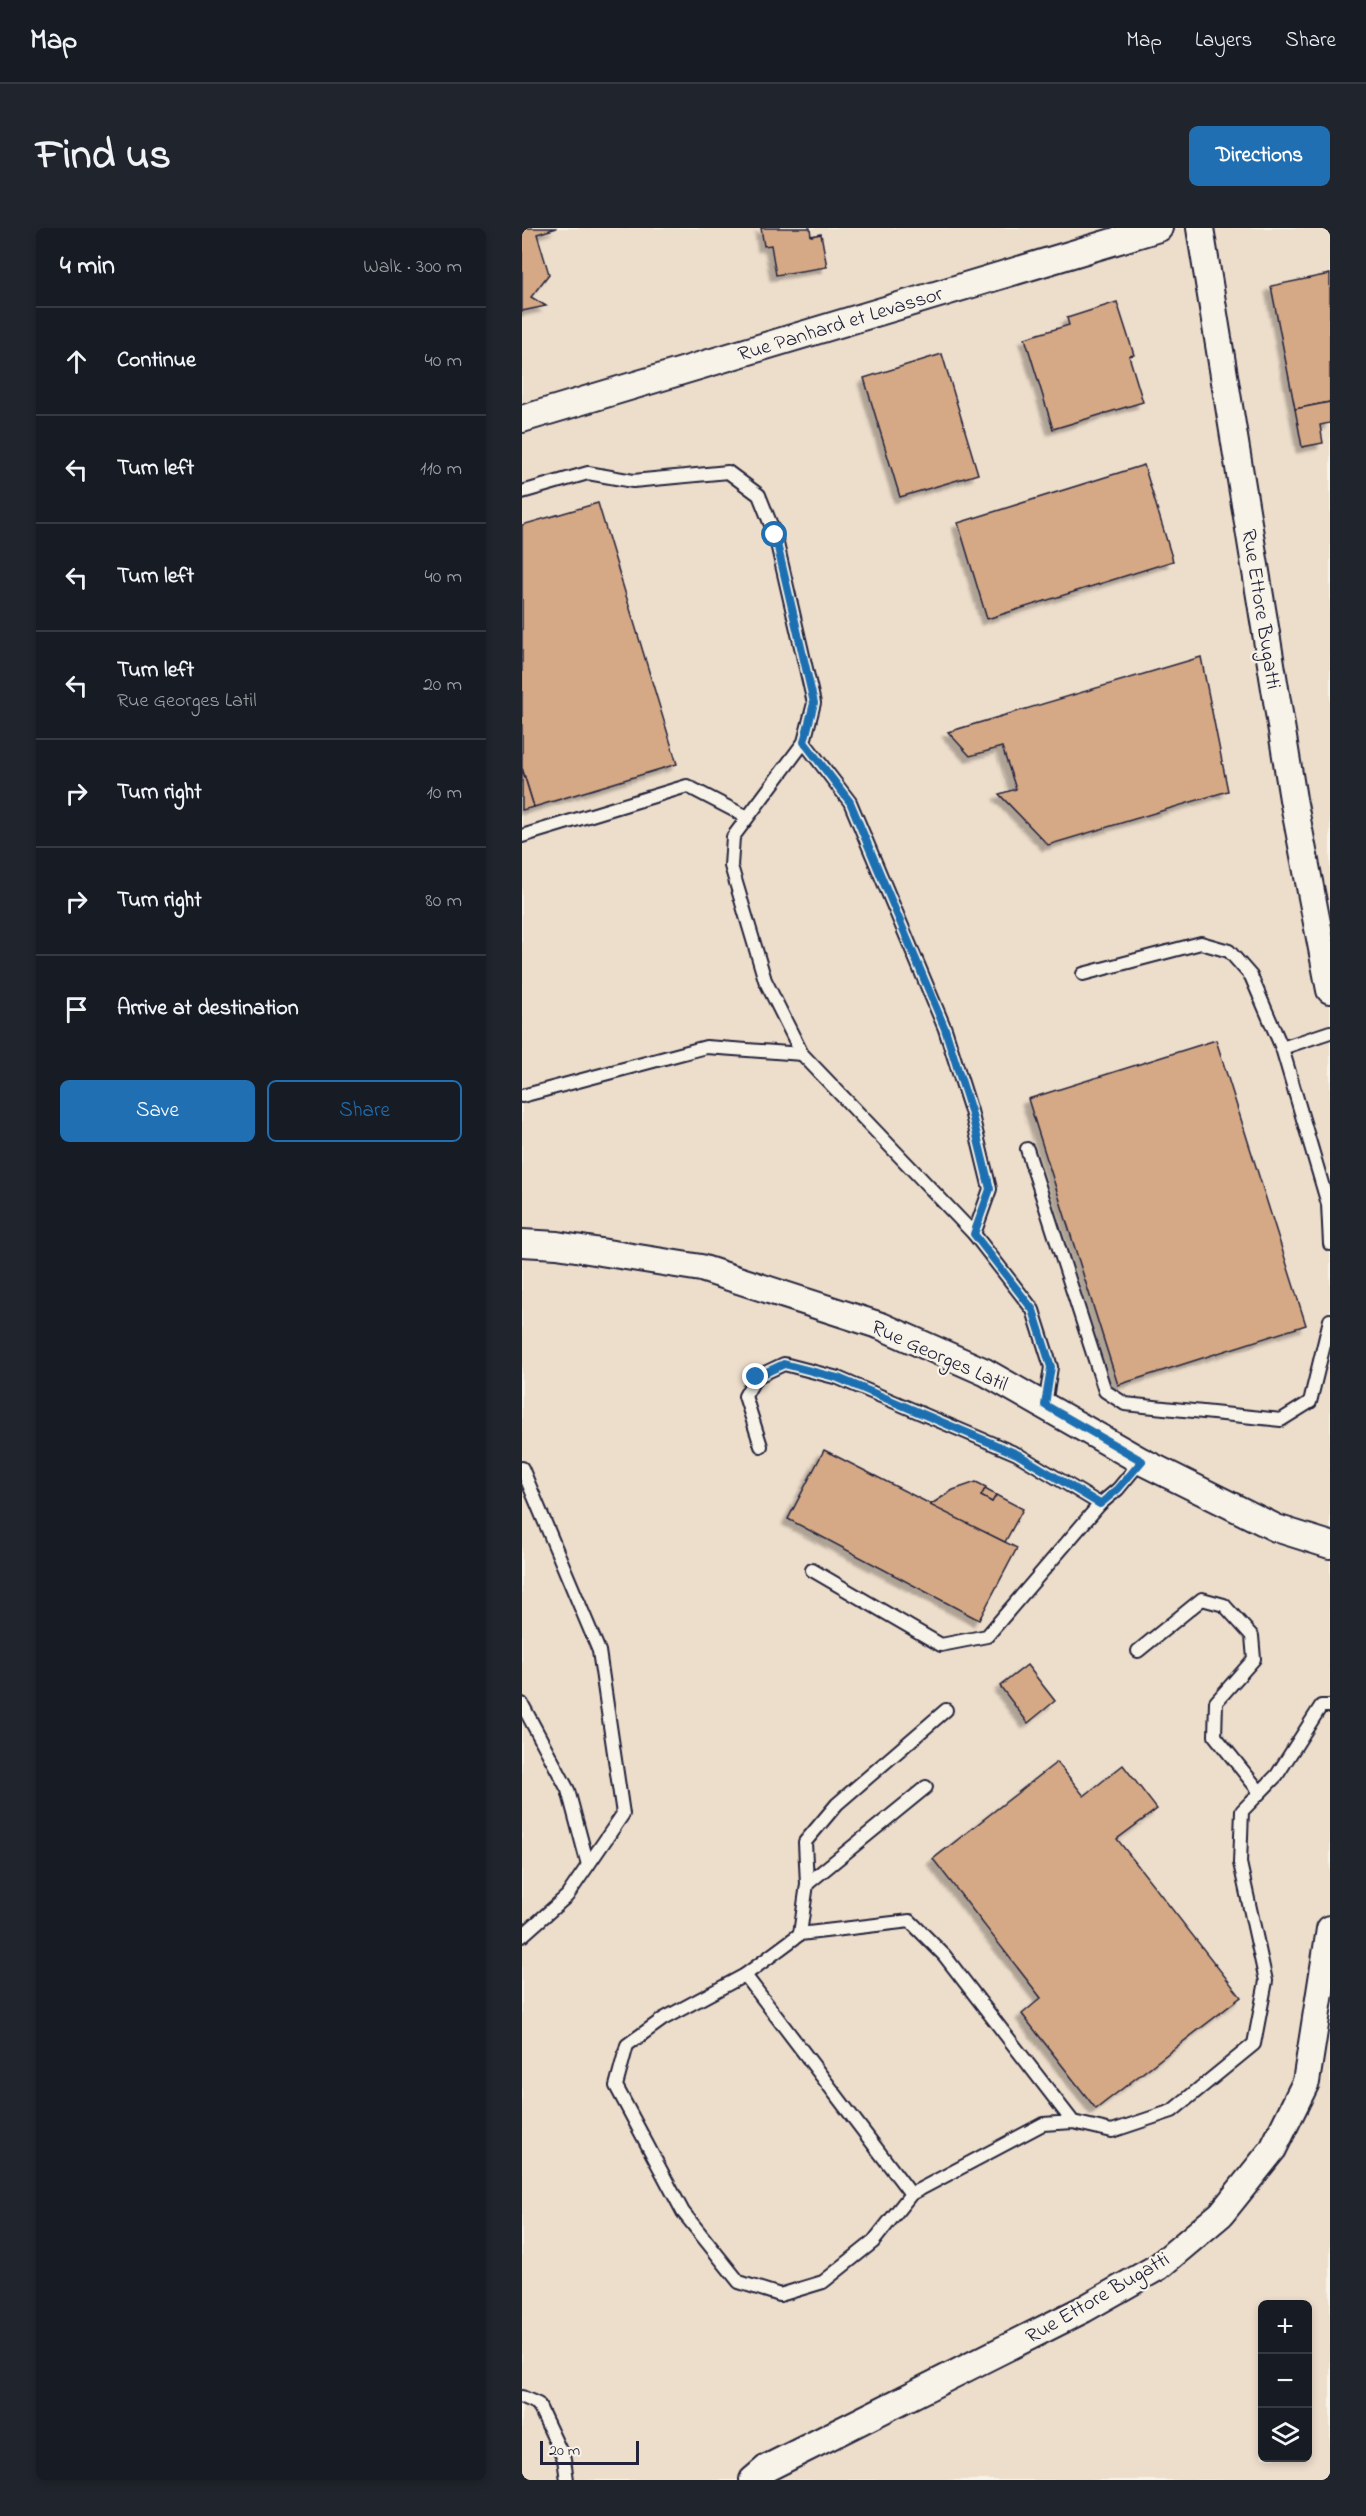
<!DOCTYPE html>
<html lang="en">
<head>
<meta charset="utf-8">
<style>
  :root { --surface:#171b24; --page:#20242c; --text:#f1f3f6; --muted:#9ea1a6; --line:#363941; --accent:#1f6fb2 }
  body { margin:0; font-family:"Indie Flower",sans-serif; background:var(--page); color:var(--text) }
  .controls { position:absolute; right:18px; bottom:18px; display:grid; overflow:hidden; border-radius:9px; box-shadow:0 3px 9px #0003 }
  .controls button { width:54px; height:54px; display:grid; place-items:center; padding:0; border:0; border-bottom:2px solid var(--line); background:var(--surface); color:var(--text); font:30px sans-serif }
  .scale { position:absolute; left:18px; bottom:15px; width:99px; box-sizing:border-box; padding-left:6px; border:3px solid #22223b; border-top:0; font-size:16px; line-height:21px; white-space:nowrap; color:#22223b; -webkit-text-stroke:4px #f7f3e8; paint-order:stroke }
  .stop { position:absolute; width:18px; height:18px; margin:-14px; border:4px solid #1f6fb2; border-radius:50%; background:#fff }
  .stop.end { background:#1f6fb2; border-color:#fff; box-shadow:0 2px 6px #0008 }
  .list { margin:0; padding:0; list-style:none }
  h2 { display:flex; justify-content:space-between; align-items:center; height:78px; margin:0; padding:0 24px; font-size:26px }
  h2 small { font-size:20px; font-weight:400; color:var(--muted) }
  .list li { display:grid; grid-template-columns:39px 1fr auto; gap:18px; align-items:center; box-sizing:border-box; height:108px; padding:0 24px; border-top:2px solid var(--line) }
  .list b { display:block; font-size:22px; white-space:nowrap }
  .list p { margin:0; font-size:20px; white-space:nowrap; color:var(--muted) }
  .list em { font-size:20px; font-style:normal; color:var(--muted) }
  .actions { display:flex; gap:12px; padding:18px 24px }
  .actions a { flex:1; padding:14px 0; border:2px solid var(--accent); border-radius:9px; text-align:center; font-size:21px; color:var(--accent) }
  .actions .main { background:var(--accent); color:#fff }
  .icon { flex:none; width:33px; height:33px; fill:none; stroke:currentColor; stroke-width:2; stroke-linecap:round; stroke-linejoin:round }
  .map { position:relative; flex:none; width:808px; height:2252px; overflow:hidden; border-radius:9px }
  header { display:flex; align-items:center; gap:36px; box-sizing:border-box; height:84px; padding:0 30px; background:var(--surface); border-bottom:2px solid var(--line) }
  header strong { font-size:28px }
  nav { display:flex; gap:33px; margin-inline-start:auto; font-size:21px }
  .intro { display:flex; align-items:center; justify-content:space-between; box-sizing:border-box; height:144px; padding:0 36px }
  h1 { margin:0; font-size:42px }
  .button { padding:15px 27px; border-radius:9px; background:var(--accent); color:#fff; font-size:21px; font-weight:700 }
  main { display:flex; gap:36px; padding:0 36px }
  aside { flex:1; background:var(--surface); border-radius:9px; box-shadow:0 3px 9px #0003 }
  .map>svg:first-child { display:block }
</style>
</head>
<body>
<header>
<strong>Map</strong>
<nav><a>Map</a><a>Layers</a><a>Share</a></nav>
</header>
<div class="intro"><h1>Find us</h1><a class="button">Directions</a></div>
<main>
<aside>
<h2>4 min<small>Walk · 300 m</small></h2>
<ul class="list">
<li><svg class="icon" aria-label="ahead" viewBox="0 0 24 24"><path d="M12 20V5M6 11l6-6 6 6"/></svg><div><b>Continue</b></div><em>40 m</em></li>
<li><svg class="icon" aria-label="left" viewBox="0 0 24 24"><path d="M17 20v-9H6M10 6l-5 5 5 5"/></svg><div><b>Turn left</b></div><em>110 m</em></li>
<li><svg class="icon" aria-label="left" viewBox="0 0 24 24"><path d="M17 20v-9H6M10 6l-5 5 5 5"/></svg><div><b>Turn left</b></div><em>40 m</em></li>
<li><svg class="icon" aria-label="left" viewBox="0 0 24 24"><path d="M17 20v-9H6M10 6l-5 5 5 5"/></svg><div><b>Turn left</b><p>Rue Georges Latil</p></div><em>20 m</em></li>
<li><svg class="icon" aria-label="right" viewBox="0 0 24 24"><path d="M7 20v-9h11M14 6l5 5-5 5"/></svg><div><b>Turn right</b></div><em>10 m</em></li>
<li><svg class="icon" aria-label="right" viewBox="0 0 24 24"><path d="M7 20v-9h11M14 6l5 5-5 5"/></svg><div><b>Turn right</b></div><em>80 m</em></li>
<li><svg class="icon" aria-label="arrive" viewBox="0 0 24 24"><path d="M6 21V4h12l-3 4 3 4H6"/></svg><div><b>Arrive at destination</b></div></li>
</ul>
<div class="actions"><a class="main">Save</a><a>Share</a></div>
</aside>
<div class="map">
<svg width="808" height="2252" viewBox="0 0 808 2252">
  <defs>
    <filter id="shadow"><feDropShadow dx="-5.5" dy="5.5" stdDeviation="1.5" flood-color="#0004"/></filter>
  </defs>
  <rect width="100%" height="100%" fill="#f7f3e8"/>
  <filter id="ink" filterUnits="userSpaceOnUse"><feTurbulence type="fractalNoise" baseFrequency=".0167" numOctaves="2"/><feDisplacementMap in="SourceGraphic" scale="12" xChannelSelector="R" yChannelSelector="G"/><feConvolveMatrix kernelMatrix="1 2 1 2 8 2 1 2 1" color-interpolation-filters="sRGB"/></filter>
  <g filter="url(#ink)">
    <path fill="#edddcb" fill-rule="evenodd" d="M0 0H808V2252H0ZM740 2076H786V2230H740Z"/>
    <g fill="#d5a986" stroke="#22223b" stroke-width="1.5" filter="url(#shadow)">
      <path d="M0 0H35L15 6 27 46 9 69 24 78 0 83Z"/>
      <path d="M239 0H288L289 8 299 6 305 39 254 47 249 17 242 18Z"/>
      <path d="M808 46V174L773 181 749 58Z"/>
      <path d="M595 74 612 127 607 128 621 174 531 201 503 110 547 97 545 90Z"/>
      <path d="M420 126 456 246 378 269 342 150Z"/>
      <path d="M808 174V195L798 197 801 215 780 219 773 181Z"/>
      <path d="M622 237 651 333 465 391 436 295Z"/>
      <path d="M76 275 155 536 12 579 0 540V297Z"/>
      <path d="M679 429 706 563 526 617 477 566 494 561 480 519 448 528 426 504Z"/>
      <path d="M0 540 12 579 0 582Z"/>
      <path d="M694 812 784 1097 596 1157 506 871Z"/>
      <path d="M302 1222 495 1320 457 1392 266 1291Z"/>
      <path d="M454 1254 464 1259 459 1268 470 1274 474 1267 501 1281 483 1314 408 1277 431 1262Z"/>
      <path d="M463 1261 474 1267 470 1274 459 1268Z"/>
      <path d="M505 1437 533 1473 506 1495 478 1458Z"/>
      <path d="M535 1534 562 1568 601 1537 635 1581 595 1611 719 1769 574 1881 500 1786 519 1770 411 1631Z"/>
    </g>
    <g fill="none" stroke-linecap="round" stroke-linejoin="round">
      <g stroke="#22223b" stroke-width="16">
        <g id="lane">
          <path d="M0 264 66 245 111 253 206 244 237 267 253 307 292 475 282 514 211 609 209 638 243 752 280 826 452 1006 511 1082 529 1139 523 1177"/>
          <path d="M282 514 328 574 423 801 449 883 468 961 452 1006"/>
          <path d="M0 608 165 558 225 589"/>
          <path d="M561 746 679 715 707 723 729 748 760 820 806 976 808 1016"/>
          <path d="M760 820 808 804"/>
          <path d="M0 868 184 819 280 826"/>
          <path d="M505 921 583 1163 603 1176 759 1192 788 1174 808 1092"/>
          <path d="M239 1218 223 1168 234 1149 262 1136 316 1150 495 1226 578 1276"/>
          <path d="M0 1240 77 1423 101 1586 45 1668 0 1708"/>
          <path d="M290 1342 419 1417 465 1408 578 1276 596 1261 619 1233"/>
          <path d="M616 1423 680 1371 702 1377 730 1408 732 1431 694 1474 693 1508 738 1564"/>
          <path d="M0 1476 46 1562 66 1637"/>
          <path d="M285 1656 404 1559"/>
          <path d="M278 1706 285 1656 283 1614 315 1576 424 1482"/>
          <path d="M223 1747 389 1966"/>
          <path d="M551 1894 422 1727 388 1693 278 1706 223 1747 141 1791 105 1817 94 1858 161 1984 217 2054 258 2067 301 2054 351 2014 389 1966 521 1896 551 1894 590 1903 650 1883 732 1816 744 1753 718 1635 720 1583 755 1547 799 1478H808"/>
          <path d="M0 2169 16 2176 42 2231 45 2252"/>
        </g>
      </g>
      <g stroke="#22223b" stroke-width="30">
        <g id="street">
          <path d="M678 0 771 571 808 762"/>
          <path d="M0 191 637 0"/>
          <path d="M0 1015 35 1017 179 1040 359 1098 463 1144 619 1233 754 1300 808 1317"/>
          <path d="M231 2252 245 2240 562 2081 636 2039 699 1986 751 1921 784 1854 808 1701"/>
        </g>
      </g>
      <use href="#lane" stroke="#f7f3e8" stroke-width="12"/>
      <use href="#street" stroke="#f7f3e8" stroke-width="26"/>
    </g>
  </g>
  <g fill="none" stroke-linecap="round" stroke-linejoin="round" filter="url(#ink)">
    <path stroke="#1f6fb2" stroke-width="8" d="M234 1149 262 1136 316 1150 495 1226 578 1276 596 1261 620 1233 523 1177 529 1139 511 1082 452 1006 468 961 449 883 423 801 328 574 282 514 292 475 253 307"/>
  </g>
  <g text-anchor="middle" stroke-width="4.5" stroke-linejoin="round" paint-order="stroke">
    <g font-size="21" fill="#22223b" stroke="#f7f3e8">
      <text transform="translate(318 95) rotate(-17)" y="7">Rue Panhard et Levassor</text>
      <text transform="translate(740 381) rotate(81)" y="7">Rue Ettore Bugatti</text>
      <text transform="translate(418 1127) rotate(24)" y="7">Rue Georges Latil</text>
      <text transform="translate(575 2069) rotate(-30)" y="7">Rue Ettore Bugatti</text>
    </g>
  </g>
</svg>
<div class="controls">
<button>+</button>
<button>−</button>
<button><svg class="icon" aria-label="layers" viewBox="0 0 24 24"><path d="M12 4l9 5-9 5-9-5zM3 14l9 5 9-5"/></svg></button>
</div>
<div class="scale">20 m</div>
<div class="stop" style="left:253px;top:307px"></div>
<div class="stop end" style="left:234px;top:1149px"></div>
</div>
</main>
</body>
</html>
